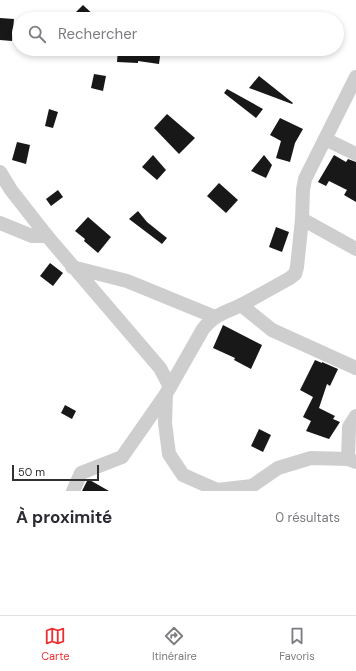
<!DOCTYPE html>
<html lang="fr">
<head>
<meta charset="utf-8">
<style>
  :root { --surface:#fff; --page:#f7f7f7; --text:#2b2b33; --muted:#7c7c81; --line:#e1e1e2; --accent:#eb3031 }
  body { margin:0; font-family:"DM Sans",sans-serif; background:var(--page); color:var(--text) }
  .scale { position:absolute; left:12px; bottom:10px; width:87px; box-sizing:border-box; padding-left:4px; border:2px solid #313131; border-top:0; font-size:11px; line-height:14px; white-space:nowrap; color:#313131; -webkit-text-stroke:3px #fff; paint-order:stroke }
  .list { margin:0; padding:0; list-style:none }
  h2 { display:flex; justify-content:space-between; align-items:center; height:52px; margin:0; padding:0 16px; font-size:17px }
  h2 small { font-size:13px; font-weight:400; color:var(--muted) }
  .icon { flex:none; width:22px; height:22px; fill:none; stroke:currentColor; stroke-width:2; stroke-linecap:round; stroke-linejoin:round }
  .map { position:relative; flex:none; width:356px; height:491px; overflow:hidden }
  .search { position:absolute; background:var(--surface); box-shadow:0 2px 6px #0003; left:12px; right:12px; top:12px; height:44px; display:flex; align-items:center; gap:10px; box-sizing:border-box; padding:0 14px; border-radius:22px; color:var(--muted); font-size:15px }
  .sheet { height:124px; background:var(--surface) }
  nav { display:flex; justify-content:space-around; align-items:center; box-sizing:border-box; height:56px; border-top:1px solid var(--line); background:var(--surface); font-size:11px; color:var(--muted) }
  nav a { display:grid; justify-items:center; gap:2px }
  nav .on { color:var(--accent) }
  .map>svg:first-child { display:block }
</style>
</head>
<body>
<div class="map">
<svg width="356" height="491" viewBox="0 0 356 491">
  <rect width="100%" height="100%" fill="#fff"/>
  <g fill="#181818">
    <path d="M83 5 98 19H69Z"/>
    <path d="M0 18 14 19 12 41 0 40Z"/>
    <path d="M118 49H161L159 64 138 61V63L117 62Z"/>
    <path d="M94 74 106 76 103 91 91 88Z"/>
    <path d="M259 76 293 103 292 104 249 88Z"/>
    <path d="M227 89 263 109 256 118 224 93Z"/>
    <path d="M49 109 58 112 53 128 45 126Z"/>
    <path d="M167 114 195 138 179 154 154 128Z"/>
    <path d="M280 118 303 129 295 143 290 162 276 158 281 141 270 135Z"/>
    <path d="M17 142 30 145 26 164 12 160Z"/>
    <path d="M153 155 166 170 157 180 142 167Z"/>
    <path d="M264 155 272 165 266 178 251 171Z"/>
    <path d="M334 155 346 162 348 159 356 162V202L344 195 347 190 329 181 326 186 318 182Z"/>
    <path d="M219 183 238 200 226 213 207 196Z"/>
    <path d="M58 190 63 197 51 206 46 199Z"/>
    <path d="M138 211 147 222 167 238 162 244 129 219Z"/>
    <path d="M88 217 111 237 98 253 84 241 85 239 75 231Z"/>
    <path d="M276 227 289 232 282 252 269 247Z"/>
    <path d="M50 263 63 273 53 286 40 276Z"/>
    <path d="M223 325 262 345 251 369 234 360 235 358 213 348Z"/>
    <path d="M315 360 322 363V362L338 369 330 386 327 384 319 408 335 416 333 419 340 422 329 439 306 431 311 421 303 417 313 397 300 390Z"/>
    <path d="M65 405 76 411 72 419 61 413Z"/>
    <path d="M259 429 271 435 263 452 251 446Z"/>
    <path d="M88 479 109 491H82Z"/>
  </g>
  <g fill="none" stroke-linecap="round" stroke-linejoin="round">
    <g stroke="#cecece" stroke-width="14">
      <path d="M325 139 356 154"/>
      <path d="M0 172 11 190 47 236 160 368 170 387 166 394 165 423 169 454 183 475 217 490 252 486 278 468 311 458 348 459 356 462"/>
      <path d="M302 219 356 249"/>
      <path d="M0 223 32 236H47"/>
      <path d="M72 267 127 281 215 317"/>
      <path d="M241 305 272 330 356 368"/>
      <path d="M170 387 203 329C215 314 225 313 241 305 258 296 274 287 290 278L295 274 297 267 302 219 303 190 305 179 356 77"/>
      <path d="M348 459 349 427 356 416"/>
      <path d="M73 491 81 473 122 457 166 394"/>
    </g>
  </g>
</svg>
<div class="scale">50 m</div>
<div class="search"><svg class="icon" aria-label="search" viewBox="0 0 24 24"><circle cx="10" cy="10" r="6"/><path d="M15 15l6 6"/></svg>Rechercher</div>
</div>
<section class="sheet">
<h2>À proximité<small>0 résultats</small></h2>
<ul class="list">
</ul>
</section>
<nav>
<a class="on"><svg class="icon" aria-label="map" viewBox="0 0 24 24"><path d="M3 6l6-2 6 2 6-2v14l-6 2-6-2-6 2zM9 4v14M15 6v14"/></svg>Carte</a>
<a><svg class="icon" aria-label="directions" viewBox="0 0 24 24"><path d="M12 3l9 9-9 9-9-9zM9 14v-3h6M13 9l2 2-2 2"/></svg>Itinéraire</a>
<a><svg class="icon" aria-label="saved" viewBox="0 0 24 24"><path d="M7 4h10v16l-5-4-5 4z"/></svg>Favoris</a>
</nav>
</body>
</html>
